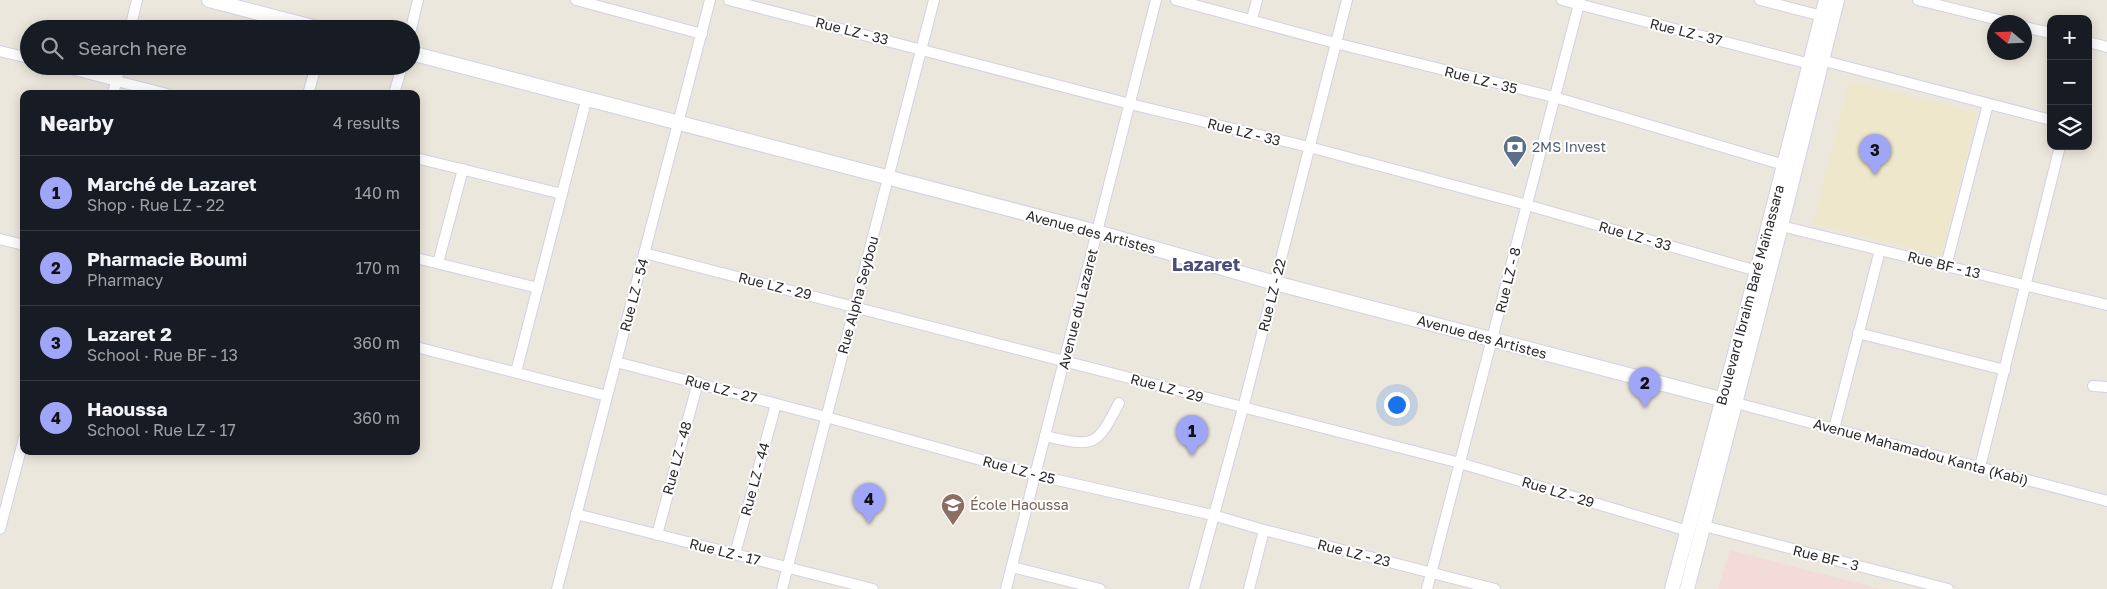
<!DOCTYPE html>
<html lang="en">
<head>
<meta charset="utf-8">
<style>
  :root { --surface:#171b24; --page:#20242c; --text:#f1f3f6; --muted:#9ea1a6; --line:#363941; --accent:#a0a6f7 }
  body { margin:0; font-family:"Golos Text",sans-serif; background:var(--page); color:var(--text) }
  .controls { position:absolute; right:15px; top:15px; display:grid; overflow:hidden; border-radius:10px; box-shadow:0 2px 12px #0003 }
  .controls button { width:45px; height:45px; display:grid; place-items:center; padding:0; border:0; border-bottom:1px solid var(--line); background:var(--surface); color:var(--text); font:25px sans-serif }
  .compass { position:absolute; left:1987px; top:15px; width:45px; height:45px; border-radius:50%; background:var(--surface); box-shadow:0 2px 12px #0003; rotate:289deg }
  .you { position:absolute; left:1396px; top:404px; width:18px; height:18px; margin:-12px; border:4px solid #fff; border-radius:50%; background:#1a73e8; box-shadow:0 0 0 8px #1a73e833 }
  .badge { display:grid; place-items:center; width:32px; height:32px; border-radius:50%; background:var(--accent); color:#111; font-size:16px; font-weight:700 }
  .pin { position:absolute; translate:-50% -41px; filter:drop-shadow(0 1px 2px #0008) }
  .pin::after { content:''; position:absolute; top:26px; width:18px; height:15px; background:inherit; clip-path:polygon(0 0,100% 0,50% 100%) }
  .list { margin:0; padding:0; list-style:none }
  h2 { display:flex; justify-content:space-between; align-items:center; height:65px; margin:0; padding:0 20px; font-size:21px }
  h2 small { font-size:16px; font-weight:400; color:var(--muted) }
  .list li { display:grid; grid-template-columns:32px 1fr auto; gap:15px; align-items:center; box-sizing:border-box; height:75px; padding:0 20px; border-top:1px solid var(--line) }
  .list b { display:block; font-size:19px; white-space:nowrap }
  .list p { margin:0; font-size:16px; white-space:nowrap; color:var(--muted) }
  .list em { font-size:16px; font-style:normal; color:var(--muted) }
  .icon { flex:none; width:28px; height:28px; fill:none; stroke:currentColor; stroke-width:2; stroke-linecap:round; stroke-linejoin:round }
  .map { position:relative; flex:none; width:2107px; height:589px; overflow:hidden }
  .search { position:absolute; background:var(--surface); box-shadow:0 2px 12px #0003; left:20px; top:20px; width:400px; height:55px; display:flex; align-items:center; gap:12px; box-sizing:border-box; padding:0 18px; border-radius:28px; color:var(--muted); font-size:19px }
  .panel { position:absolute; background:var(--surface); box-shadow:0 2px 12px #0003; left:20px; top:90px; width:400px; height:365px; border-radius:10px }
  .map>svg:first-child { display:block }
</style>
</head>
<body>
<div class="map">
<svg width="2107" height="589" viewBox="0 0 2107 589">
  <rect width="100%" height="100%" fill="#ece7dc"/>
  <path fill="#eee7cc" d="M1849 81 1977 113 1941 256 1813 223Z"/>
  <path fill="#f3dbd9" d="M1730 550 1881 589H1718Z"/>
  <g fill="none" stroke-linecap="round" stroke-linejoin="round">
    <g stroke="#d1d2e3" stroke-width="12">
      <g id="street">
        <path d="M576 0 702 34"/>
        <path d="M729 0 1130 104 1309 147 1527 205 1757 271"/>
        <path d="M1176 0 1335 43 1554 97 1784 165"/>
        <path d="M1562 0 1810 64"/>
        <path d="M1760 0 1822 16"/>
        <path d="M1918 0 2007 22"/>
        <path d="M1252 19 1257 0"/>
        <path d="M2024 27 2051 33"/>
        <path d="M130 29 137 0"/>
        <path d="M411 29 418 0"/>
        <path d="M2088 42 2107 47"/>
        <path d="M0 51 29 58"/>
        <path d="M1821 60 2051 120"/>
        <path d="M59 66 167 94"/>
        <path d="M113 94 120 66"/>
        <path d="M308 94 316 66"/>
        <path d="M394 94 402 66"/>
        <path d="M416 158 562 194"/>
        <path d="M1781 226 2107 305"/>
        <path d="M0 239 24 245"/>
        <path d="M644 253 1460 463 1688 531"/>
        <path d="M416 258 538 288"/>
        <path d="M438 263 463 169"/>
        <path d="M1946 266 1988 104"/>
        <path d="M1858 333 2005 370"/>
        <path d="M416 347 607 396"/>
        <path d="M616 362 826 417 1035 475 1213 515 1264 530 1495 589"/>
        <path d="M516 372 587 97"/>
        <path d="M2093 386 2107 387"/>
        <path d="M1736 403 2107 501"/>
        <path d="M1834 429 1880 250"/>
        <path d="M1045 436C1094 447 1096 448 1119 403"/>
        <path d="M1980 467 2060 146"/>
        <path d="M576 514 873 589"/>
        <path d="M1704 526 1948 589"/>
        <path d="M0 529 24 438"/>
        <path d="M657 535 698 382"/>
        <path d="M735 554 776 404"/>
        <path d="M1012 567 1100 589"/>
        <path d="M557 589 710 0"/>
        <path d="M782 589 934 0"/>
        <path d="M1006 589 1156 0"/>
        <path d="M1194 589 1243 408 1347 0"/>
        <path d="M1249 589 1264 530"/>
        <path d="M1427 589 1580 0"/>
      </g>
    </g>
    <g stroke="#d1d2e3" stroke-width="16">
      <g id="secondary">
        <path d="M209 0 321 29"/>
        <path d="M411 53 1097 232 1275 283 1736 403"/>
        <path d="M1672 589 1757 271 1826 0"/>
        <path d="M1687 589 1781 226 1837 0"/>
      </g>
    </g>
    <use href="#street" stroke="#fff" stroke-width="10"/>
    <use href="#secondary" stroke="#fff" stroke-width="14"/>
  </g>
  <defs>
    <g id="bank-pin" transform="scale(1.25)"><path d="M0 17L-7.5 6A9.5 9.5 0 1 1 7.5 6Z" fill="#5c6f8a" stroke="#fff"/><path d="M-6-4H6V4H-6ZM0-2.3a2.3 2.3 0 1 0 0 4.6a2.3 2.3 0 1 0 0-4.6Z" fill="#fff"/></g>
    <g id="school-pin" transform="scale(1.25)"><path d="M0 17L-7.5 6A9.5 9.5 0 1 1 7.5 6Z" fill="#8d6e63" stroke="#fff"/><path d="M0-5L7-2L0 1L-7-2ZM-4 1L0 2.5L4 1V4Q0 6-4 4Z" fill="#fff"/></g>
  </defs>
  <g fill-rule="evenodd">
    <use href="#bank-pin" x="1515" y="147"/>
    <use href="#school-pin" x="953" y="505"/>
  </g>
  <g text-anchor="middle" stroke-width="4" stroke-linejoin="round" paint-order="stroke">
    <g font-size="14" fill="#2a2a2a" stroke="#fff">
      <text transform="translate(852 31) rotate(14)" y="5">Rue LZ - 33</text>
      <text transform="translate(1686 32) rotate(14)" y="5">Rue LZ - 37</text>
      <text transform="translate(1481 80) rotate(14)" y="5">Rue LZ - 35</text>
      <text transform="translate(1244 132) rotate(14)" y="5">Rue LZ - 33</text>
      <text transform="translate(1091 232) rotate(15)" y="5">Avenue des Artistes</text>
      <text transform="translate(1635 236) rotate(16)" y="5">Rue LZ - 33</text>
      <text transform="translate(1944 265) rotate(14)" y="5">Rue BF - 13</text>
      <text transform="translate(1508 280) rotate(-76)" y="5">Rue LZ - 8</text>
      <text transform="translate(775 286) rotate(14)" y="5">Rue LZ - 29</text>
      <text transform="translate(634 295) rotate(-75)" y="5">Rue LZ - 54</text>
      <text transform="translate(858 295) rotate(-75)" y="5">Rue Alpha Seybou</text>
      <text transform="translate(1272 295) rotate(-76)" y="5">Rue LZ - 22</text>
      <text transform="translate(1750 295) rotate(-75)" y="5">Boulevard Ibraim Baré Maïnassara</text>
      <text transform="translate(1078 309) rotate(-76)" y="5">Avenue du Lazaret</text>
      <text transform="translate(1482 337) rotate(15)" y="5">Avenue des Artistes</text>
      <text transform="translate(1167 388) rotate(15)" y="5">Rue LZ - 29</text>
      <text transform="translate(721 389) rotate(15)" y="5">Rue LZ - 27</text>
      <text transform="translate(1921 452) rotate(15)" y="5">Avenue Mahamadou Kanta (Kabi)</text>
      <text transform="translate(677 458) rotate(-75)" y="5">Rue LZ - 48</text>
      <text transform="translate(1019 470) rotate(15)" y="5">Rue LZ - 25</text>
      <text transform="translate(755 479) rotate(-75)" y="5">Rue LZ - 44</text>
      <text transform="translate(1558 492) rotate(17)" y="5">Rue LZ - 29</text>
      <text transform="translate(725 552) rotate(14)" y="5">Rue LZ - 17</text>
      <text transform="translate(1354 553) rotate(14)" y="5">Rue LZ - 23</text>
      <text transform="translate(1826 558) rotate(14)" y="5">Rue BF - 3</text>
    </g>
    <g font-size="14" fill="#4e5e75" stroke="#fff" text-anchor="start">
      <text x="1532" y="152">2MS Invest</text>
    </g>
    <g font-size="14" fill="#785e54" stroke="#fff" text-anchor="start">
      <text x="970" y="510">École Haoussa</text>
    </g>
    <g font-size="19" font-weight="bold" fill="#4b4d7a" stroke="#fff">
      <text x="1206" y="271">Lazaret</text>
    </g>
  </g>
</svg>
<div class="controls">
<button>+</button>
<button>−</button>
<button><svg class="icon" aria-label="layers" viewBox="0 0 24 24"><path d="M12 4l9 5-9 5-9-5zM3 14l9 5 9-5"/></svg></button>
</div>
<svg class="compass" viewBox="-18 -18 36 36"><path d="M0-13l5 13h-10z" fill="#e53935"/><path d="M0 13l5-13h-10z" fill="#9ea1a6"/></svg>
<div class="you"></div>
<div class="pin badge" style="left:1192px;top:456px">1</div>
<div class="pin badge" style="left:1645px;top:408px">2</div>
<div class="pin badge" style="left:1875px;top:175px">3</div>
<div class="pin badge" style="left:869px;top:524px">4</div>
<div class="search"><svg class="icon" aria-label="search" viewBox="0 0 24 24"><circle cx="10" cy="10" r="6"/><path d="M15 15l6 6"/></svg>Search here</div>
<section class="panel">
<h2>Nearby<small>4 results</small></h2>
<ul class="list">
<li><span class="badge">1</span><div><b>Marché de Lazaret</b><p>Shop · Rue LZ - 22</p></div><em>140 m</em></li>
<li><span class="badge">2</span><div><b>Pharmacie Boumi</b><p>Pharmacy</p></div><em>170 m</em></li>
<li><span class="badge">3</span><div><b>Lazaret 2</b><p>School · Rue BF - 13</p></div><em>360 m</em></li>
<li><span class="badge">4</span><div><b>Haoussa</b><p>School · Rue LZ - 17</p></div><em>360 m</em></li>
</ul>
</section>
</div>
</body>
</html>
